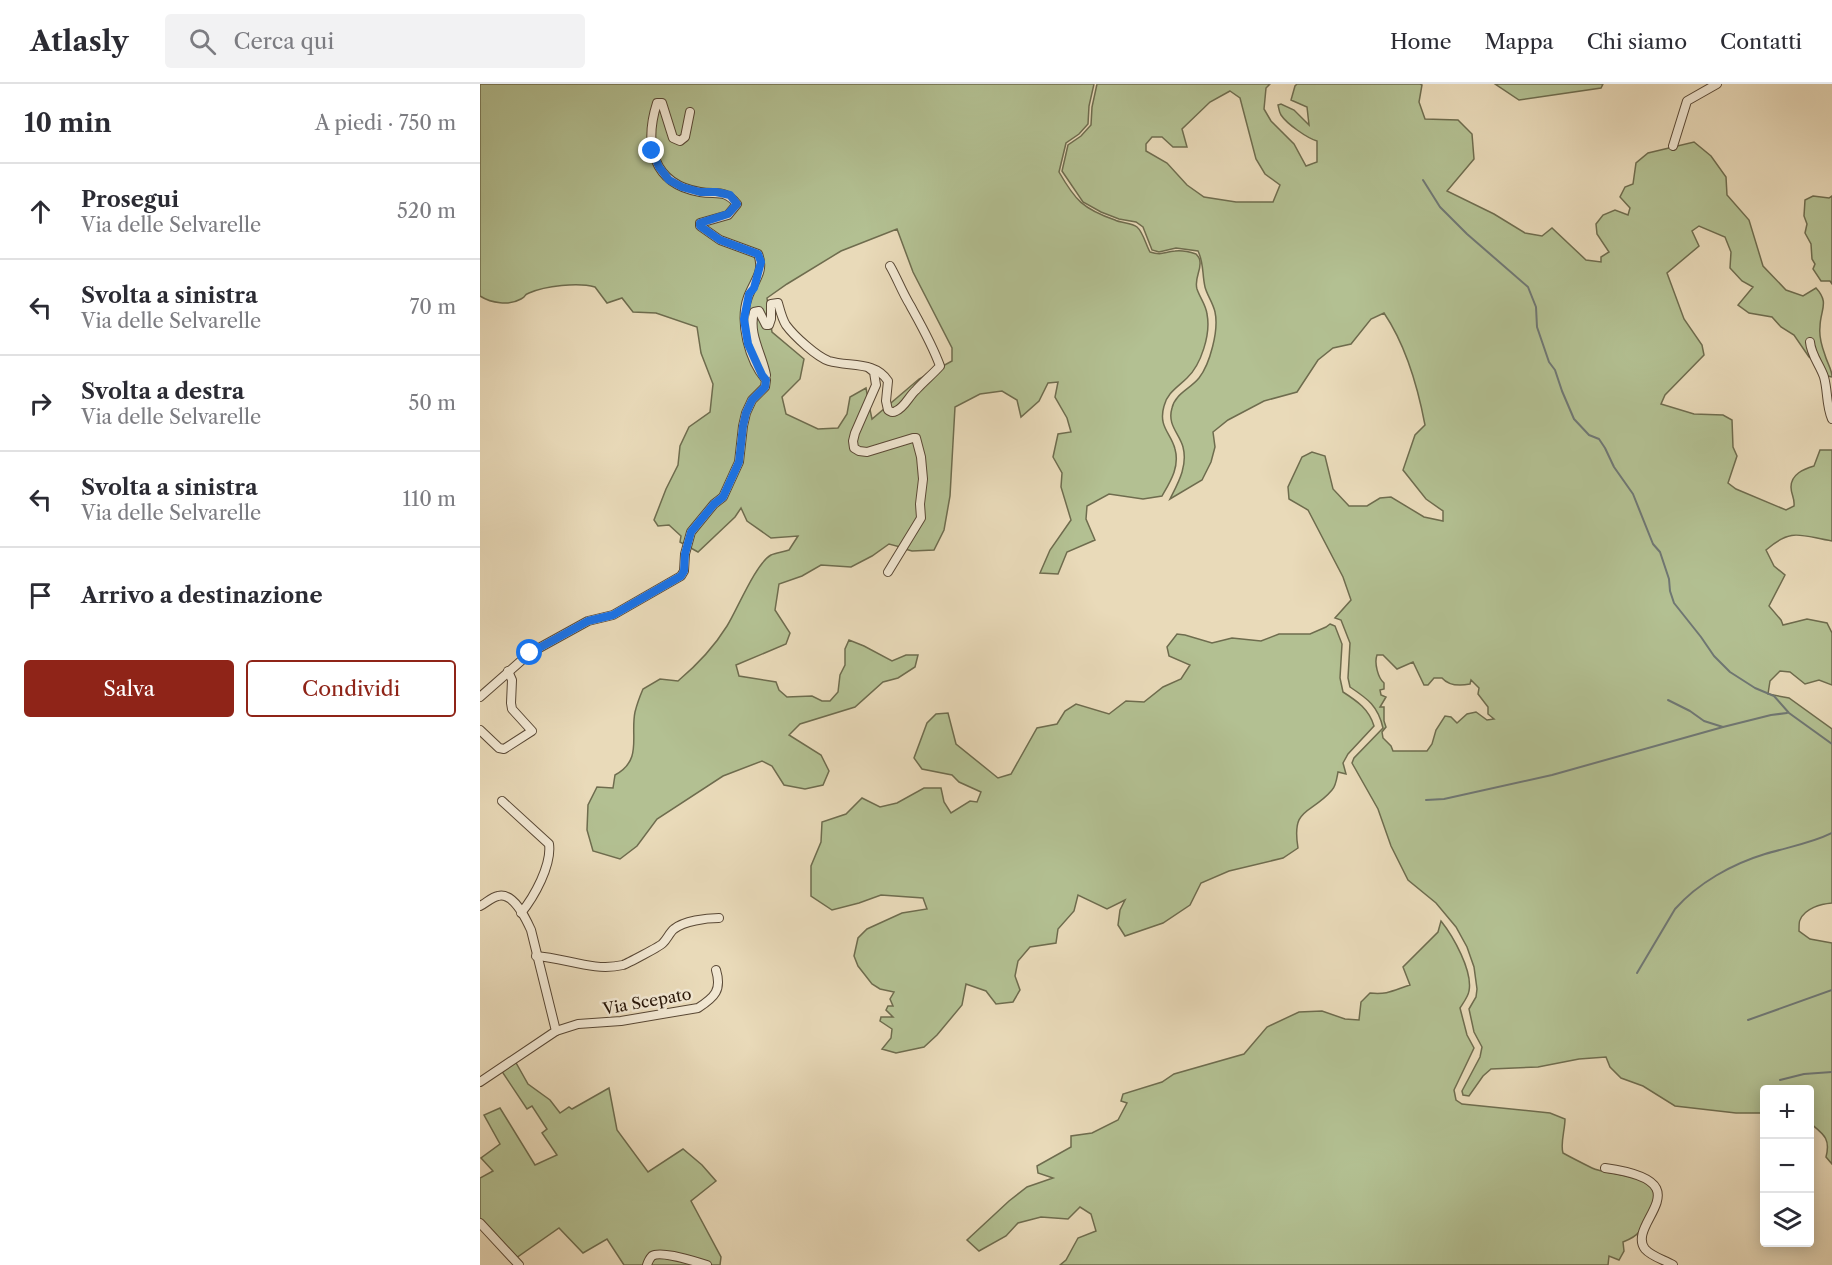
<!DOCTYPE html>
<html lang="it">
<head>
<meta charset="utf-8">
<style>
  :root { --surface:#fff; --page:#f2f2f3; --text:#2b2b33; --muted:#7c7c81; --line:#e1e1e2; --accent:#8f2418 }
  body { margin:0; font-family:"Libre Caslon Text",serif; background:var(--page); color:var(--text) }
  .controls { position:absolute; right:18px; bottom:18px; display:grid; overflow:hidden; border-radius:6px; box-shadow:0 3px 15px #0003 }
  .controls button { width:54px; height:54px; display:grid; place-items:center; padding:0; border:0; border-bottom:2px solid var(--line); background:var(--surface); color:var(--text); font:30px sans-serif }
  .stop { position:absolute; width:18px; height:18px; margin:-14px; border:4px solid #1a73e8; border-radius:50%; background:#fff }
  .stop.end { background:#1a73e8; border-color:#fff; box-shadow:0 2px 6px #0008 }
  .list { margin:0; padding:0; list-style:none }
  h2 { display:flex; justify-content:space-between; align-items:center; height:78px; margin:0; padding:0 24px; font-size:26px }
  h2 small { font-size:20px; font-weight:400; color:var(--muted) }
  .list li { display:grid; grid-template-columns:39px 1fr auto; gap:18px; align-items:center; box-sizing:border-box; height:96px; padding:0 24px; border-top:2px solid var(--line) }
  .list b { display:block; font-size:22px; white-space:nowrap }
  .list p { margin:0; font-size:20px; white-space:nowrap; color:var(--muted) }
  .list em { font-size:20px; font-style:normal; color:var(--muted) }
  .actions { display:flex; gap:12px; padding:18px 24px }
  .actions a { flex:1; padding:14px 0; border:2px solid var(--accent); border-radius:6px; text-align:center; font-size:21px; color:var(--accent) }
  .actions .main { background:var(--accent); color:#fff }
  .icon { flex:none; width:33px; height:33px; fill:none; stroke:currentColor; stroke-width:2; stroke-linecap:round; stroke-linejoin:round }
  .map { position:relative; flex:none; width:1352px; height:1181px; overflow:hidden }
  header { display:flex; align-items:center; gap:36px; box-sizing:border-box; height:84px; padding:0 30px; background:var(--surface); border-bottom:2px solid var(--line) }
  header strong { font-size:28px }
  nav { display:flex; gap:33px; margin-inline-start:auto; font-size:21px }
  .search { width:420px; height:54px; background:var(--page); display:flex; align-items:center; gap:15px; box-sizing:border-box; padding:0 21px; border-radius:6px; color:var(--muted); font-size:22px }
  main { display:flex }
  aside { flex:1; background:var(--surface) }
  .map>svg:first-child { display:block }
</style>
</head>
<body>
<header>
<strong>Atlasly</strong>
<div class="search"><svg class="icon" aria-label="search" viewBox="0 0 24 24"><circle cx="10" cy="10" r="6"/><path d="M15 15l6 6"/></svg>Cerca qui</div>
<nav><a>Home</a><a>Mappa</a><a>Chi siamo</a><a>Contatti</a></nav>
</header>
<main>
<aside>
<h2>10 min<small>A piedi · 750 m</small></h2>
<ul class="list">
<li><svg class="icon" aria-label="ahead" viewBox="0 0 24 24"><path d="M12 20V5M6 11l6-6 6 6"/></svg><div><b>Prosegui</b><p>Via delle Selvarelle</p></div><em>520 m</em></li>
<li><svg class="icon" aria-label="left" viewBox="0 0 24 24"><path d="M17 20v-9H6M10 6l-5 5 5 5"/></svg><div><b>Svolta a sinistra</b><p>Via delle Selvarelle</p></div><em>70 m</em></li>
<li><svg class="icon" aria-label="right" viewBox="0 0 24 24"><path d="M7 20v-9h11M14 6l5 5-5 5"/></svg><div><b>Svolta a destra</b><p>Via delle Selvarelle</p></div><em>50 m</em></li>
<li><svg class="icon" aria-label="left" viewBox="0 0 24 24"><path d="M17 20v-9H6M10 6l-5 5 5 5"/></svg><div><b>Svolta a sinistra</b><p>Via delle Selvarelle</p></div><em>110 m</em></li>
<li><svg class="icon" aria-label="arrive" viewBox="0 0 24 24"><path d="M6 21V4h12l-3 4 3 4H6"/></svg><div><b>Arrivo a destinazione</b></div></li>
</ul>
<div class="actions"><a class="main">Salva</a><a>Condividi</a></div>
</aside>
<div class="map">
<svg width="1352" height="1181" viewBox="0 0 1352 1181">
  <rect width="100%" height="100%" fill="#e9dab9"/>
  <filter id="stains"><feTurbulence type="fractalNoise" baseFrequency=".00333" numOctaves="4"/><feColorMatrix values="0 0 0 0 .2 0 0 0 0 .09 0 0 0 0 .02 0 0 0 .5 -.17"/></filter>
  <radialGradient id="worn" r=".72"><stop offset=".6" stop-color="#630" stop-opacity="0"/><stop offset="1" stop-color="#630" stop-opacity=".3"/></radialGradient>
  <g fill="#b3c092" stroke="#6e6c4e" stroke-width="1.5" fill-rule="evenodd">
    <path d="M0 0H614L609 22 608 40 599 50 586 59 579 88C595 116 603 125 635 136 641 139 652 139 657 143 663 148 666 161 670 168 682 172 684 168 695 167 702 166 710 168 716 170 718 172 720 175 720 178 721 187 714 195 717 205 720 214 726 221 727 230 731 250 721 281 707 294 698 303 687 309 684 322 678 343 691 349 695 365 700 383 690 398 682 412L663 415 629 410 607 422 606 435 615 456 587 468 578 490 560 489 570 466 591 436 581 403 582 389 573 373 578 350 591 348 587 334 575 313 578 298 568 299 559 317 541 333 537 316 522 307 500 310 475 323 470 412 464 446 454 466 432 467 425 465 443 435 442 420 445 394 440 355 437 352H433L386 366 379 365 376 363 375 357 389 321 392 335 439 295 472 277V264L433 188 417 145 361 167 307 200 287 214 292 248 324 275 320 295 302 313 306 330 338 345 358 344 367 330 370 313 386 304 388 315 373 349 371 357 372 366C392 377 415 358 435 356L439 373 441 395 438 420 439 433 420 463 409 460 392 472 371 483 341 481 322 492 299 500 295 526 310 549 306 560 256 581 259 592 296 598 299 606 307 613 332 612 342 617H350L358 608 360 591 365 581V565L369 556 384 562 412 577 426 571H438L435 583 418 594 403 598 375 623 320 640 309 651 341 671 349 687 343 701 325 705 304 701 292 682 282 677 243 692 177 735 157 762 140 775 113 767 107 746 108 721 117 703 133 704 135 691C163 676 150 652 155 628 157 620 160 612 163 605L180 595 198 597C217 581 234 563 247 542 257 526 276 479 291 471 296 469 303 468 309 466L318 452 291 454 267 437 261 424 255 433 218 468 200 458 201 452 189 441 178 442 174 436 186 405 198 381 200 362 209 343 230 328 233 300 221 269 217 243 176 229 153 228 142 214 127 219 115 203C98 198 65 202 49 209 42 212 48 211 41 215 29 222 11 219 0 212Z"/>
    <path d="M617 0H790L786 4 784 25 791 37 814 60 826 82 837 78V57C827 54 807 40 801 31 799 28 799 25 798 21L801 20 814 26 829 41 827 23 811 16 815 2 817 0H940L942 1 939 18 945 35 978 36 992 50 994 75 967 107 1014 130 1045 149 1062 152 1072 144 1106 176 1121 178V173L1129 168 1117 150 1116 140 1123 131 1135 126 1148 131 1150 124 1140 113 1145 103 1153 100 1156 79 1168 69 1214 58 1231 72 1246 93 1247 111 1269 136 1283 182 1306 206 1323 212 1336 204C1350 219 1340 226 1340 243 1339 251 1342 263 1345 271 1347 279 1352 285 1352 293L1348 292 1340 281 1329 273 1314 251 1301 243 1292 233 1269 229 1258 221 1273 203 1262 197 1250 184 1251 168 1245 153 1219 142 1212 147 1219 162 1187 189 1204 235 1222 261 1224 271 1185 311 1181 320 1214 330 1243 331 1252 336 1253 363 1257 372 1248 399 1256 405 1306 426 1314 422C1315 414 1311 411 1311 403 1311 390 1324 385 1334 382L1340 366H1352V457C1321 452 1312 443 1286 466L1294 482 1305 491 1289 522 1301 536 1303 541 1327 535 1347 539 1352 549V601L1339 596 1325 600 1310 588 1300 587 1290 597 1288 610 1309 614 1352 645V819C1341 820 1325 824 1320 836 1319 837 1319 846 1319 847L1330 855 1352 859V1080L1346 1073C1351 1054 1343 1050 1330 1039V1006H1284V1029H1256L1195 1022 1163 1002 1141 994 1130 983 1126 973 1099 975 1058 983 1011 985 1003 992 989 1012 983 1011 982 1007 1000 973 1002 963 994 948 989 925 996 913 997 905 994 883 987 863 976 843 956 819 928 796 911 762 898 725 872 679 874 674 903 644C898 622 888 615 870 603L868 594 870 559 861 536 855 534 871 516 863 493 828 426 809 415 808 403 822 373 832 368 845 372 853 405 869 422H887L900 414 911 413 944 433 963 437V427L946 415 923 386 935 351 945 341C938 304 925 260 904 229L891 235 871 260 853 264 838 276 817 308 784 317 748 336 733 348 735 363 731 378 722 396 690 415C698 399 708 382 703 363 699 349 687 341 692 324 695 310 710 305 719 294 730 280 739 246 735 228 733 219 727 211 725 203 722 190 724 179 718 167L696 164 679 168 672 166 663 143 656 138 639 135 621 128 603 118 582 87 588 61 601 52 611 41 612 23ZM750 7 760 14 776 75 785 90 800 101 793 118H756L724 113 707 101 687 79 666 67V60L672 53H682L693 63H707L702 45 730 18ZM897 571H903L917 585 933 578 944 601H948L954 594H962C969 602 980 602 990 600L991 596 999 604 998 610 1008 623V630L1014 635 1007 636 996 628 987 630 977 639 971 633 965 632 956 646 952 660 947 667H913L911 662 903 654 902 648 906 643 904 637V623H900L906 613 901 611 900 606 904 605V599C898 594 894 579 897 571Z"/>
    <path d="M1015 0H1123L1121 4 1039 16Z"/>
    <path d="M1333 112 1349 114 1352 112V200L1350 197H1341L1333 185 1335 180 1332 175 1331 160 1325 149 1327 140 1324 132 1325 116Z"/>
    <path d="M850 540 855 542 862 560 860 594 863 608C877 617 889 625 894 642L868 670 863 679 866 690 858 688C857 693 856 702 852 706 831 731 811 722 818 764L803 774 749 787 721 799 710 821 683 839 645 852 638 841 640 826 645 816 627 825 598 811 594 827 578 845 576 859 550 863 538 877 535 892 540 906 533 918 516 920 506 907 486 900 482 921 457 951 444 963 416 969 402 965 411 954 412 945 400 937 401 933H413L406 926 408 922H413L410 915 414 908 400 905 392 900 378 882 374 872 378 854 387 845 422 829 447 825 443 814 401 811 379 819 352 826 331 812V782L341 758 342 738 366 730 382 714 400 723 417 719 444 704H461L464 718 471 729 490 717 497 718 501 708 479 698 472 691 442 685 434 674 447 639 456 630 468 629 476 660 518 694 531 690 557 644 577 640 585 627 596 620 629 630 646 617 664 618 683 603 701 595 710 581 689 572 687 563 697 550 705 551 732 559 752 554 781 557 799 550H830L846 543Z"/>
    <path d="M961 837C973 852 993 887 989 907 988 913 983 919 980 924L987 951 994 964 974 1006 976 1016 982 1020 1070 1029 1085 1035C1085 1046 1080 1060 1083 1069 1092 1074 1102 1079 1112 1084 1131 1093 1198 1089 1167 1131 1164 1136 1163 1144 1159 1148 1156 1152 1148 1156 1143 1158L1144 1167 1139 1176 1129 1172 1128 1181H580L586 1176 598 1154 616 1147 611 1130 600 1123 588 1135 561 1133 538 1139 526 1152 499 1167 487 1156 529 1117 547 1103 573 1094 558 1089 557 1082 591 1063V1052L612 1049 638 1036 647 1019 641 1017 643 1010 682 998 694 990 764 970 787 943 819 928 842 927 865 935 879 936 881 918 890 909C908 911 914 906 930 901L923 883 958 848Z"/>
    <path d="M35 977 48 1000 70 1016 80 1029 89 1023 92 1025 129 1004 137 1046 168 1088 203 1065 222 1081 236 1097 211 1117 241 1173 240 1181H144L127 1155 103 1169 79 1144 36 1174 0 1134V1094L13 1087 1 1074 20 1060 4 1031 20 1024 55 1081 77 1071 62 1049 67 1045 52 1022 47 1025 21 986Z"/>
  </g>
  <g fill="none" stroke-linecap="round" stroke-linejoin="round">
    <g stroke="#6f7774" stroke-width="2">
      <path d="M943 96 960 123 987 150 1048 203 1056 223 1057 243 1069 278 1075 286 1082 307 1094 335 1109 351 1119 355 1125 364 1134 383 1153 410 1173 460 1180 468 1189 495 1190 507 1194 519 1221 553 1234 572 1250 588 1275 604 1294 612 1309 629 1352 660"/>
      <path d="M1188 616 1210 627 1224 637 1243 643"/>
      <path d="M946 716 964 715 1072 691 1243 643 1291 631 1307 629"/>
      <path d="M1157 889 1195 825C1218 799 1252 780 1285 770 1308 763 1330 760 1352 749"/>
      <path d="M1268 936 1352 906"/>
      <path d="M1300 996 1324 990 1352 988"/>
    </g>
    <g stroke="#594835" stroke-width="10">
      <g id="minor">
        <path d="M1193 62 1207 17 1237 0"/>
        <path d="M1330 258C1331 271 1340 281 1344 293 1348 307 1346 321 1352 335"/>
        <path d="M389 284 394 288 396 301 375 349 373 357 374 364 379 367 387 368 433 354H436L441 373 443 395 440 420 441 434 408 488"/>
        <path d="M286 291C282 270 268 250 274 228L279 227 286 241H289L291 235V220L298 219C300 226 302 235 306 241 314 252 337 273 349 277 370 283 395 277 408 297L406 317 408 326C412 328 412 329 416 327 425 323 429 312 436 306 444 297 452 291 460 282 452 260 441 241 430 221 422 208 417 194 410 182"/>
        <path d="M0 613 50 569 108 537 133 531 201 492 204 487 205 470 211 448 234 420 243 413 259 378 263 342 266 329 272 316 285 303 286 296C269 276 259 238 268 213 274 197 285 187 278 170L240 156 220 142V139L248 131 257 120C245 105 237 111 220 108 172 100 164 60 177 19H182L193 54 200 57 205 53 210 28"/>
        <path d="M0 646 19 664 24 665 52 647 32 625 31 619 32 596 28 587"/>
        <path d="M22 717 69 760C72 781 54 813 41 829"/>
        <path d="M0 822C6 819 12 813 18 812 34 808 46 835 51 846L76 947 0 998"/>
        <path d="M56 872C86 874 113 888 143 881 146 880 181 862 183 859 187 855 190 848 194 845 204 837 226 834 239 834"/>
        <path d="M76 947 98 940 141 937 218 924C235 913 242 906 236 886"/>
        <path d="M1125 1084C1228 1098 1145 1139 1165 1165 1172 1173 1185 1176 1193 1181"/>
        <path d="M0 1139 39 1181"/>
        <path d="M167 1181C168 1178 170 1174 172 1172 181 1166 216 1178 227 1181"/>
      </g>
    </g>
    <use href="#minor" stroke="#f1e7d2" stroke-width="8"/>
  </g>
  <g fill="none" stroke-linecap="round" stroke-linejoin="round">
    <path stroke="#1a73e8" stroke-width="8" d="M50 569 108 537 133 531 201 492 204 487 205 470 211 448 234 420 243 413 259 378 263 342 266 329 272 316 285 303 286 296 282 291 268 260 264 235 269 210 274 204 281 178 278 170 240 156 220 142V139L248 130 257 120 250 111 236 108H220L202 103 189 96 179 83 172 67"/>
  </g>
  <g text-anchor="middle" stroke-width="5" stroke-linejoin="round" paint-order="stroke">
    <g font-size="16" fill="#291709" stroke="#f1e7d2">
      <text transform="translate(167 917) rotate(-10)" y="6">Via Scepato</text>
    </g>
  </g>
  <rect width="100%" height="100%" filter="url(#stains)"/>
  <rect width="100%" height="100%" fill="url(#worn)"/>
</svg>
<div class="controls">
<button>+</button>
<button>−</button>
<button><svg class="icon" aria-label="layers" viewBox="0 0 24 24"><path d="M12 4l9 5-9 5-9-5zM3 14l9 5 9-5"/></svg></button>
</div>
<div class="stop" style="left:50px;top:569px"></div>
<div class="stop end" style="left:172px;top:67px"></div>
</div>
</main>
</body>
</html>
